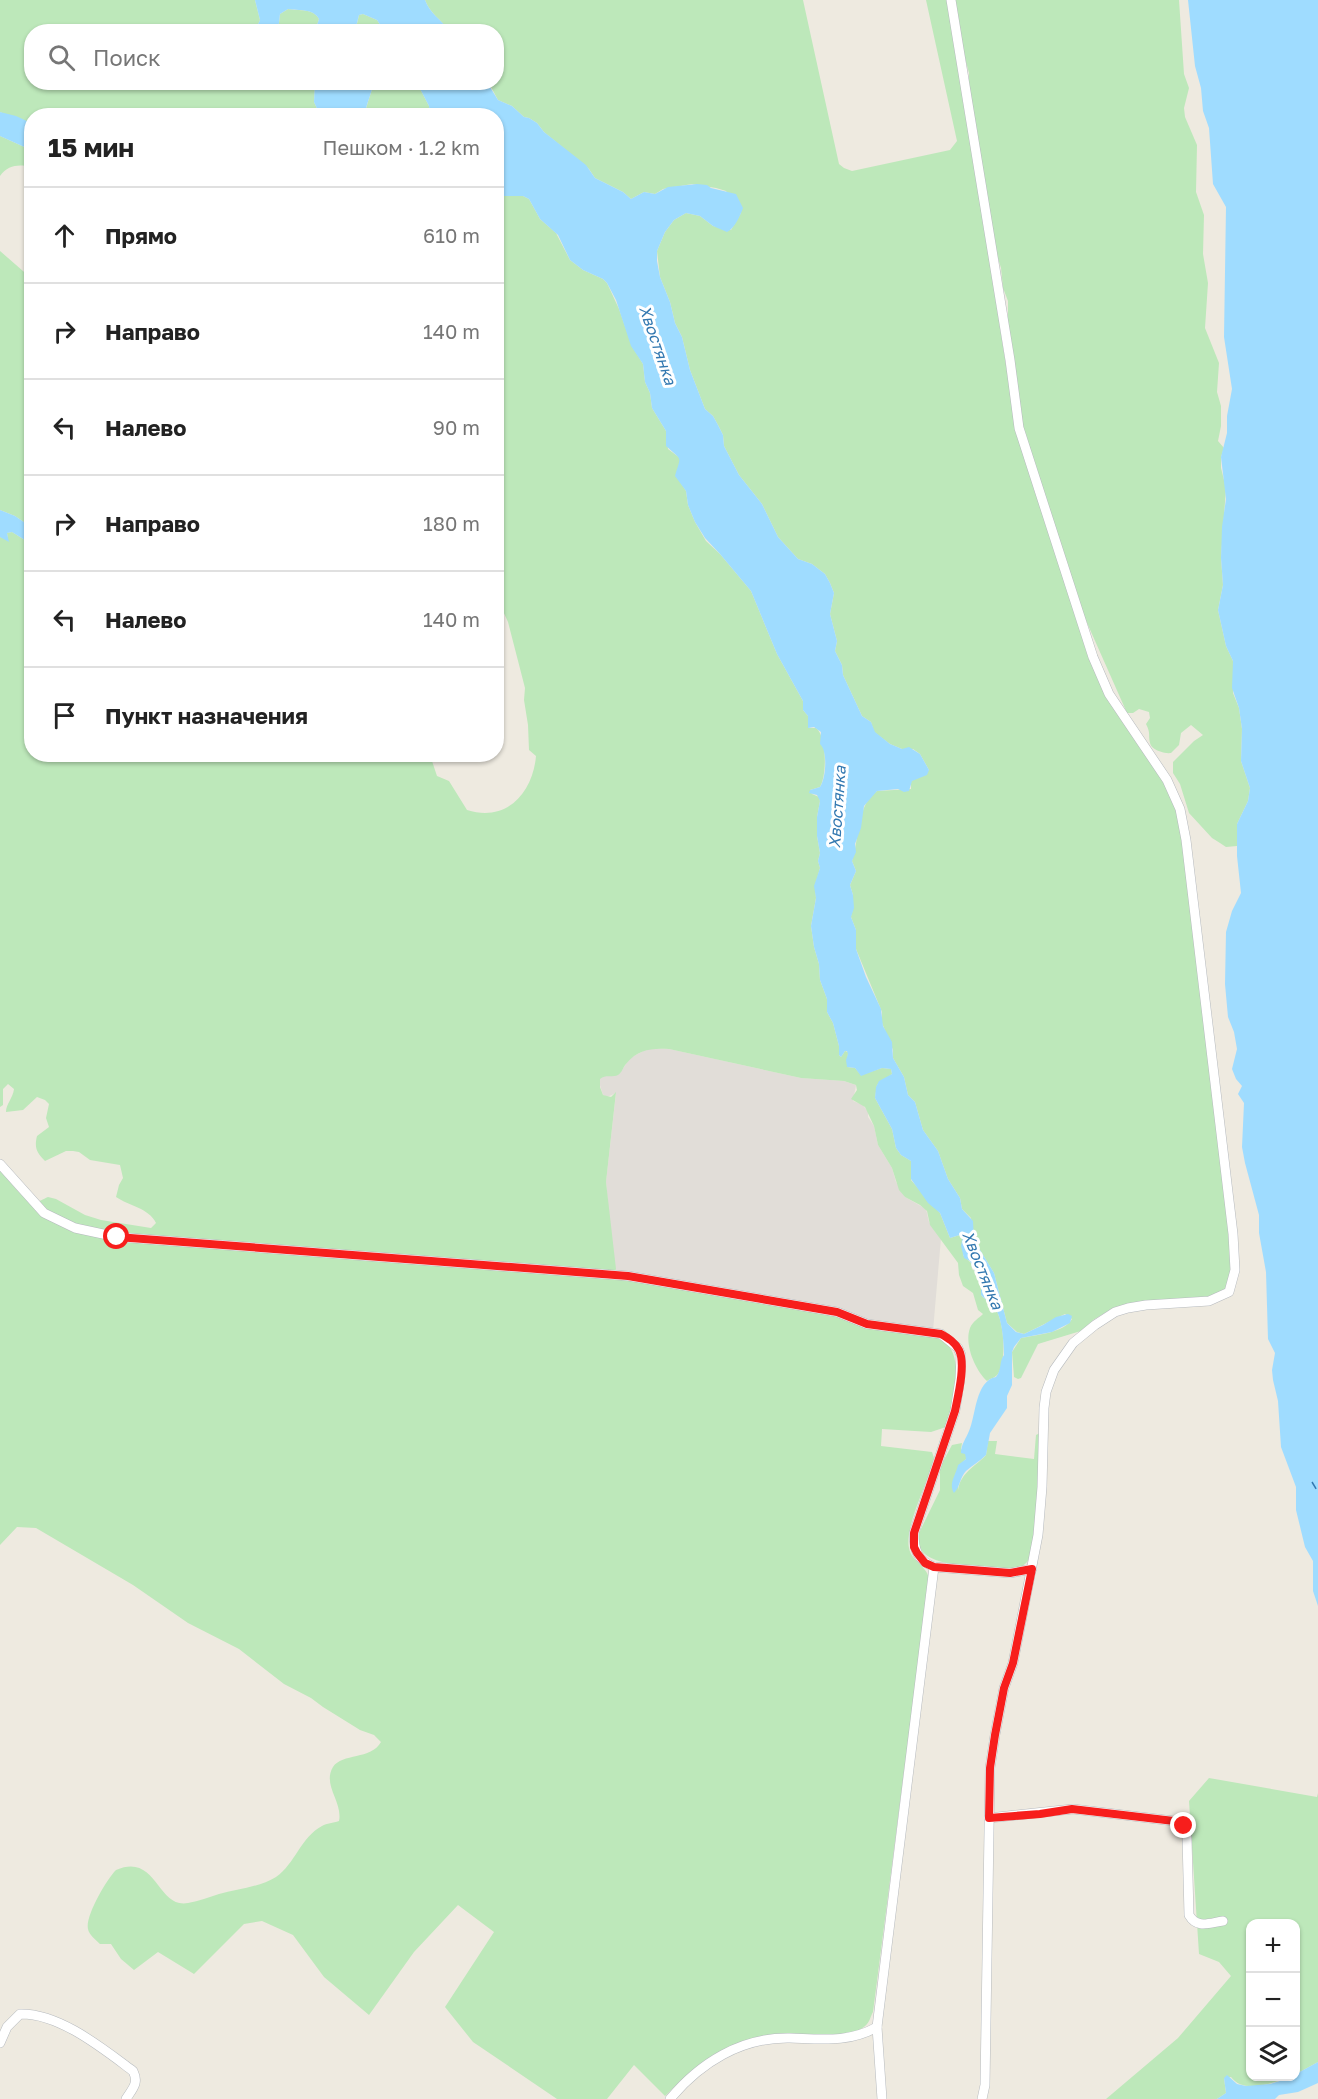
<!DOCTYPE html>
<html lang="ru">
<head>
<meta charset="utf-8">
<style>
  :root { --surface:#fff; --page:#f6f6f6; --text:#222; --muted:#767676; --line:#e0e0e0 }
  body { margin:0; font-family:"Golos Text",sans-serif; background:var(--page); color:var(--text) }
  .controls { position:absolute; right:18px; bottom:18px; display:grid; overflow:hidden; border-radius:12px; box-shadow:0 2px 4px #0004 }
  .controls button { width:54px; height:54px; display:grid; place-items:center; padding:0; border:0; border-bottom:2px solid var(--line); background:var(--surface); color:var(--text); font:30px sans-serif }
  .stop { position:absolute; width:18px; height:18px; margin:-14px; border:4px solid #f71e1c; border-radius:50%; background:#fff }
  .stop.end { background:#f71e1c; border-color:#fff; box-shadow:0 2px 6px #0008 }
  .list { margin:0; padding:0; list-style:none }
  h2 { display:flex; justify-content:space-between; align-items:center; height:78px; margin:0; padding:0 24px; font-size:26px }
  h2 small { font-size:20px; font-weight:400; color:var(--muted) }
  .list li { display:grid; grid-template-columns:39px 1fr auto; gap:18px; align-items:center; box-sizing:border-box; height:96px; padding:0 24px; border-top:2px solid var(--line) }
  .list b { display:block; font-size:22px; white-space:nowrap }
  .list em { font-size:20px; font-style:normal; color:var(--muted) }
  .icon { flex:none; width:33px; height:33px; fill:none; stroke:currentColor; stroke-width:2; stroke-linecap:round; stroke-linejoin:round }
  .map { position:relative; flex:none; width:1318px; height:2099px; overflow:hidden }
  .search { position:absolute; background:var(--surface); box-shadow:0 2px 4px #0004; left:24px; top:24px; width:480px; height:66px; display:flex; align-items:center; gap:15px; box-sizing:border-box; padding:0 21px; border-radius:24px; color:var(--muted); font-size:22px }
  .panel { position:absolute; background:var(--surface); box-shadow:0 2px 4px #0004; left:24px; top:108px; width:480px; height:654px; border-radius:24px }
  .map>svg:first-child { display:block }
</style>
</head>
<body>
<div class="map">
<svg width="1318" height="2099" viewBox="0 0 1318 2099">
  <rect width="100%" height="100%" fill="#eeeae0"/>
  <path fill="#e1ddd8" d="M649 1048 669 1049 801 1078 844 1081 856 1085 853 1101 863 1105 868 1112V1117L874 1126 878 1145 892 1168 896 1182 905 1197 926 1209 929 1222 941 1238 933 1331 869 1321 614 1273 606 1182 616 1093 607 1097 603 1095 599 1082 600 1078 603 1076 620 1073 630 1058Z"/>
  <g fill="#bde8ba">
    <path d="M0 0H255L260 20 255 31 32 32V82L315 83 314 102 320 115 32 116 31 123C21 118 10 117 0 112Z"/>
    <path d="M425 0H803L839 164 844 168 852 171 950 150 957 141 926 0H948L1016 428 1089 657 1148 753 1178 810 1234 1270 1225 1290 1208 1299 1146 1302 1115 1307 1093 1320 1089 1326 1084 1330 1038 1344 1021 1378 1018 1379 1014 1377 1012 1352 1021 1338C1036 1335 1064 1333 1072 1319L1065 1314 1024 1334 1017 1332 1007 1323 994 1273 974 1240 971 1218 962 1209 960 1198 948 1179 938 1151 923 1130 915 1102 908 1095 904 1077 893 1058V1050L882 1023V1012L856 949V930L851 917 853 895 850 885 856 871 852 861C859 841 857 803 877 791L911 789V781L929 770 920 754 913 749H902L890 744 874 732 871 722 862 716 843 675 842 665 835 651 837 641 830 614 834 593 830 583 825 574 812 564 798 559 778 537 762 504 739 475 724 446 723 435 718 425 713 416 705 409 690 370 682 337 675 323 670 302 660 277 657 251 665 232 674 220 686 213 700 216 713 226 731 230 741 213 726 191 716 188 692 184 663 189 655 194 644 192 631 199 623 192 595 178 589 169 544 132 537 123 529 118 524 117 512 106 498 100 491 87 485 83 496 82V32L449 31C441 19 431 15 425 0Z"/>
    <path d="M953 0H1179L1184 74 1189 88 1184 108 1185 117 1197 145 1196 192 1204 215 1203 254 1208 283 1205 328 1219 363 1217 392 1221 406V426L1218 441 1224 448 1221 457V468L1226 488 1221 558 1223 585 1218 610 1226 646 1233 661V693L1239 708 1242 729 1241 761 1250 788 1248 801 1237 824V846L1226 847 1220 843 1212 838 1189 813 1180 784 1173 773V762L1194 741 1203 735 1191 725 1181 733 1179 745 1171 753C1165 754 1151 750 1150 743 1148 734 1151 734 1146 724L1150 718 1149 712 1139 709 1133 713H1127L1084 616 1025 440 1008 330V301L1003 288 1001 268 996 252 969 87V73L964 55Z"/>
    <path d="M288 9C299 11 313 8 319 19L315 31 278 32 280 14Z"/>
    <path d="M363 14 377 20 384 31 355 32 359 15Z"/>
    <path d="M373 83H417L429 106 430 115 365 116C366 103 372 94 373 83Z"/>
    <path d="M0 136 31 150V167C19 164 8 165 0 176Z"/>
    <path d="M503 196H523L529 199 540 219 556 233 570 260 583 270 603 279 607 283 619 309 632 346 643 364 645 382 650 393 652 408 666 431 668 449 680 458 681 483 686 491 688 505 695 522 706 541 720 554 751 591 777 654 803 701V710L808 716V728H816C827 736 827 776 820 787L810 790 812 794 819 797 820 801 817 817V836L820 853 818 861 820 868 815 886 816 898 811 926 814 947 819 964 820 980 827 999V1012L833 1023 839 1046V1055L841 1057 845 1051 848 1052 847 1067 855 1068 861 1075 882 1068 891 1069 892 1074 877 1085 875 1098 892 1129 896 1148 901 1155 911 1161V1180L940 1213 950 1238 963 1234V1255L971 1263 972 1269 985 1279 982 1285 981 1295C985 1300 992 1302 995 1308 1004 1320 1007 1361 998 1374 995 1378 991 1378 987 1381 975 1370 964 1344 970 1328 973 1321 979 1318 983 1314L978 1310 973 1293 963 1286 959 1275 958 1263 930 1225 927 1211 920 1205 905 1197 899 1190 892 1168 878 1145 874 1126 865 1107 851 1099 857 1090 856 1085 844 1081 801 1078 669 1049C652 1048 638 1049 626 1064 623 1067 622 1073 618 1075 611 1078 606 1074 600 1079V1087L603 1095 611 1097 616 1092 606 1182 616 1269 614 1273 630 1279C716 1294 801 1308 886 1327 902 1330 935 1333 947 1344 963 1358 956 1410 946 1427L931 1432 882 1429 881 1446 932 1452 934 1458C929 1480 904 1528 909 1548 911 1561 926 1565 929 1578L873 2012C871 2015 870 2021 867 2024 851 2044 771 2035 745 2042 712 2050 689 2073 665 2096L634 2065 607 2099H557L473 2042 445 2007 494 1932 458 1905 414 1952 369 2015 324 1977 293 1935 262 1921 244 1924 194 1974 158 1952 134 1970 121 1959 111 1944H100C96 1940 89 1935 88 1929 85 1916 107 1879 116 1870 157 1852 157 1909 188 1903 199 1901 209 1897 219 1894 237 1889 260 1887 276 1877 295 1864 301 1837 322 1826 327 1823 333 1823 339 1821 343 1802 322 1785 333 1767 342 1753 371 1760 381 1742L374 1735 360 1730 323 1707 311 1698 284 1684 239 1649 188 1623 133 1585 36 1528 17 1527 0 1545V1169C7 1177 23 1202 35 1202 39 1202 43 1199 48 1197L56 1199 85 1215 101 1220 151 1228 156 1223C149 1208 129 1206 116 1197L119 1185 123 1178 120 1165 90 1160 79 1152 73 1151H66L45 1161C37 1153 34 1148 37 1136L49 1127 46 1118 49 1104 45 1100 37 1097 23 1110 6 1112C6 1104 13 1098 14 1089L8 1084 3 1089V1105L0 1107V537L8 539 7 533 12 532 28 542 31 543 32 754 430 755 437 776 449 781 467 810C507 823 533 792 536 756L529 750 528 725 524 700 525 688 508 622 497 598 496 198Z"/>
    <path d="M0 251 31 278V527L15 516 0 510Z"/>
    <path d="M1040 1433V1483L1032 1555C1028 1561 1025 1566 1018 1568 1009 1571 994 1567 985 1566 964 1565 911 1566 919 1533L940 1490V1467L952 1445 962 1443 961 1449 966 1454V1459L958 1467V1490C961 1472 975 1467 986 1455L988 1441H997L995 1454 1034 1459 1036 1435Z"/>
    <path d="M1209 1778 1317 1797 1318 1793V2062L1296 2074V1924H1250V2076L1291 2077C1274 2082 1244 2095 1231 2077L1224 2078 1226 2093 1217 2099H1106L1178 2038 1231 1976 1219 1962 1199 1954 1189 1801Z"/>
  </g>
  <g fill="#9fdcff">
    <path d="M255 0H425C430 14 441 19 449 31H384L377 20 363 14 359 15 355 31H315L319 19C313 8 299 11 288 9L280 14 278 31H255L260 20Z"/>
    <path d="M1188 0H1318V1606L1313 1591V1561L1305 1547 1296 1510V1487L1281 1447 1278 1401 1273 1380 1272 1370 1275 1353 1268 1339 1266 1272 1259 1233V1215L1245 1163 1242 1147 1244 1103 1238 1094 1242 1086 1236 1079 1232 1069 1237 1049 1234 1032 1228 1017 1225 984 1226 932 1232 911 1241 893 1237 856V824L1248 801 1250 788 1241 761 1242 729 1239 708 1232 688 1233 661 1226 646 1218 610 1223 585 1221 558 1222 527 1226 499 1221 457 1227 433V416L1232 389 1224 337 1226 207 1213 184 1209 128 1203 111 1201 88 1195 66Z"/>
    <path d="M315 82 373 83C372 94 366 103 365 115H320L314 102Z"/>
    <path d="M417 83H485L490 87 498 100 512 106 524 117 529 118 537 123 544 132 586 165 595 178 623 192 631 199 644 192 655 194 668 187 697 184 707 185 711 188 736 194 743 208C740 216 735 228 727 232L713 226 700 216 686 213 674 220 665 232 657 251V261L660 277 670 302 675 323 682 337 690 370 705 409 713 416 718 425 723 435 724 446 739 475 762 504 778 537 798 559 812 564 825 574 830 583 834 593 830 614 837 641 835 651 842 665 843 675 862 716 871 722 875 732 890 744 902 749 909 747 920 754 929 770 927 775 912 781 909 791 904 792 898 789 877 791 864 806 861 828 855 844 856 852 852 861 856 871 850 885 853 895 854 908 851 917 856 930V949L866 977 881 1009 883 1026 892 1042 893 1058 904 1077 908 1095 915 1102 923 1130 938 1151 948 1179 960 1198 962 1209 973 1221 974 1240 994 1273 1007 1323 1016 1332 1024 1334 1043 1325 1056 1317 1068 1314 1072 1316 1070 1323 1052 1332 1021 1338 1014 1347 1012 1352V1385L1007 1396V1408L990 1433 986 1455C980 1461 973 1465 966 1471 960 1477 960 1487 954 1493 948 1484 956 1475 958 1465L966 1459 965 1454 961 1453C961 1444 966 1439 969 1431 976 1416 975 1381 996 1377 1002 1370 999 1361 1004 1355 1004 1344 1002 1317 995 1308 992 1302 985 1300 981 1295V1288L985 1279 975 1271 970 1261 964 1258 961 1246 963 1234 950 1238 940 1213 928 1203 911 1179V1161L901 1155 896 1148 892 1129 875 1098 876 1087 879 1081 892 1074 891 1069 882 1068 861 1076 855 1068 847 1067 846 1060 848 1054 847 1051H845L841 1057 839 1055V1046L833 1023 827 1012V999L820 980 819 964 814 947 811 926 816 898 814 886 820 868 818 861 820 853 817 836V817L820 801 817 795 809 793 810 790 820 787C826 778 828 751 820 744L821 732 814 727 808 728V716L803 710V701L777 654 751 591 720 554 705 538 695 522 688 505 686 491 675 476C681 454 683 462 666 446V431L652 408 650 393 645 382 643 364 631 346 616 300 607 283 603 279 583 270 570 260 558 235 540 219 529 199 523 196H503L497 198 496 116 430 115 429 106Z"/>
    <path d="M0 112 16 116 31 123V150L0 136Z"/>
    <path d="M0 510 15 516 31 527V543L28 542 12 532 7 533 9 542 0 537Z"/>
    <path d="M1318 2062V2083L1298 2092 1279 2095 1275 2099H1217L1226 2093 1224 2078 1227 2075 1237 2084 1246 2086 1270 2084 1296 2076V2074Z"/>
  </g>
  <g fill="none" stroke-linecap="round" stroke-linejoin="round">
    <path stroke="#3278b0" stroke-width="1.5" stroke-dasharray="8 6" stroke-linecap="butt" d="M1312 1482 1318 1492"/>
    <g stroke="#b6babe" stroke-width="10">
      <g id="street">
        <path d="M951 0 1010 360 1019 428 1093 657 1109 694 1167 780 1180 809 1186 840 1233 1234 1235 1270 1229 1292 1209 1301 1146 1305 1128 1308 1115 1312 1095 1325 1073 1343 1054 1370 1046 1392 1044 1408 1042 1487 1038 1535 1013 1663 1004 1688 995 1735 990 1768 985 2085 982 2099"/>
        <path d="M0 1164 44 1213 75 1228 117 1237 628 1276 837 1312 867 1324 941 1334 958 1348 961 1355 960 1379 955 1411 914 1533C914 1550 917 1560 934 1567L877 2027 882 2099"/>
        <path d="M934 1567 1010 1573 1032 1569"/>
        <path d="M989 1818 1073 1809 1174 1821 1184 1826 1187 1838 1189 1915C1197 1929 1209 1923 1223 1921"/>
        <path d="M0 2043 7 2027 20 2014C59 2013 102 2048 133 2071 139 2083 133 2088 126 2099"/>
        <path d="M670 2099C700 2063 741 2037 790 2038 821 2039 849 2043 877 2027"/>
      </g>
    </g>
    <use href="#street" stroke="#fff" stroke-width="9"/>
  </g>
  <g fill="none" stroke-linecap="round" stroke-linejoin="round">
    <path stroke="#f71e1c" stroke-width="8" d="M117 1237 628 1276 837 1312 867 1324 941 1334C948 1338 955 1342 959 1350 966 1364 958 1396 955 1411L914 1533V1547L917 1553 925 1563 934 1567 1010 1573 1032 1569 1013 1663 1004 1688 995 1735 990 1768 989 1818 1040 1814 1072 1809 1174 1821 1184 1826"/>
  </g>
  <g text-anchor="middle" stroke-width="6" stroke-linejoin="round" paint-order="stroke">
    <g font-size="16" font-style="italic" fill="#3278b0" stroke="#fff">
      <text transform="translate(658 345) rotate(71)" y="6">Хвостянка</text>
      <text transform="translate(837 807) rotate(-86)" y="6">Хвостянка</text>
      <text transform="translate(983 1270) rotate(68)" y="6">Хвостянка</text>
    </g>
  </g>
</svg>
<div class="controls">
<button>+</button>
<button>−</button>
<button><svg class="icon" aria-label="layers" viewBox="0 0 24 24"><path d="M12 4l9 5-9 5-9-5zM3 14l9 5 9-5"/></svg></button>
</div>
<div class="stop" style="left:117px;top:1237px"></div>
<div class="stop end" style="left:1184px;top:1826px"></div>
<div class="search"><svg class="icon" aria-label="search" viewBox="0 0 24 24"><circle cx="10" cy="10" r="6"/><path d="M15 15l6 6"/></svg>Поиск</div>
<section class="panel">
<h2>15 мин<small>Пешком · 1.2 km</small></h2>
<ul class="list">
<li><svg class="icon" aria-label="ahead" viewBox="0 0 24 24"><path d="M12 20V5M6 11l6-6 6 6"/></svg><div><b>Прямо</b></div><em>610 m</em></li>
<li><svg class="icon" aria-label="right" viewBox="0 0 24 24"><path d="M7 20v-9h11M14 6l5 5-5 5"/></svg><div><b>Направо</b></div><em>140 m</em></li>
<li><svg class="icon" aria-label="left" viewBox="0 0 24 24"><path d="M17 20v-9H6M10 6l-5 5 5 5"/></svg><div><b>Налево</b></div><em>90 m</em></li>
<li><svg class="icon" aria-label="right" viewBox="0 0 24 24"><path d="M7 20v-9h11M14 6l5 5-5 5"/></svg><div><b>Направо</b></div><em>180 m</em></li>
<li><svg class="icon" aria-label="left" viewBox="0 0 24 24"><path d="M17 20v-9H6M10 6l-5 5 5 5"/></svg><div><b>Налево</b></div><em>140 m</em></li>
<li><svg class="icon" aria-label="arrive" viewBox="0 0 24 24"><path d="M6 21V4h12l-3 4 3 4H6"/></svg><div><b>Пункт назначения</b></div></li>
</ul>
</section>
</div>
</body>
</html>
